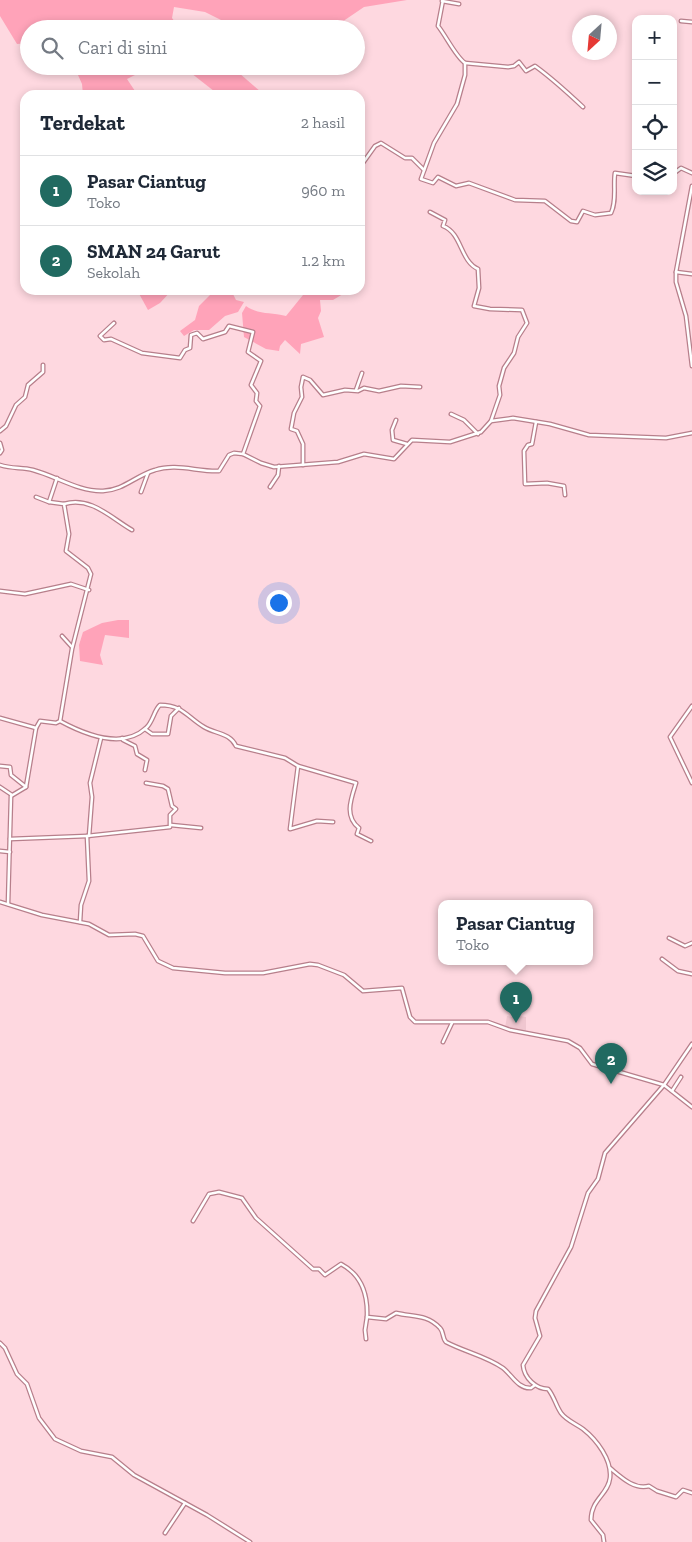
<!DOCTYPE html>
<html lang="id">
<head>
<meta charset="utf-8">
<style>
  :root { --surface:#fff; --page:#f6f6f7; --text:#1f2937; --muted:#747a83; --line:#e0e1e3; --accent:#216a61 }
  body { margin:0; font-family:"Zilla Slab",serif; background:var(--page); color:var(--text) }
  .controls { position:absolute; right:15px; top:15px; display:grid; overflow:hidden; border-radius:10px; box-shadow:0 2px 8px #0003 }
  .controls button { width:45px; height:45px; display:grid; place-items:center; padding:0; border:0; border-bottom:1px solid var(--line); background:var(--surface); color:var(--text); font:25px sans-serif }
  .compass { position:absolute; left:572px; top:15px; width:45px; height:45px; border-radius:50%; background:var(--surface); box-shadow:0 2px 8px #0003; rotate:206deg }
  .you { position:absolute; left:278px; top:602px; width:18px; height:18px; margin:-12px; border:4px solid #fff; border-radius:50%; background:#1a73e8; box-shadow:0 0 0 8px #1a73e833 }
  .badge { display:grid; place-items:center; width:32px; height:32px; border-radius:50%; background:var(--accent); color:#fff; font-size:16px; font-weight:700 }
  .pin { position:absolute; translate:-50% -41px; filter:drop-shadow(0 1px 2px #0008) }
  .pin::after { content:''; position:absolute; top:26px; width:18px; height:15px; background:inherit; clip-path:polygon(0 0,100% 0,50% 100%) }
  .popup { position:absolute; left:438px; top:900px; width:155px; height:65px; box-sizing:border-box; display:grid; place-content:center; border-radius:10px; background:var(--surface); filter:drop-shadow(0 1px 4px #0005); font-size:16px; white-space:nowrap; color:var(--muted) }
  .popup b { font-size:19px; color:var(--text) }
  .popup::after { content:''; position:absolute; left:50%; top:100%; margin-left:-10px; border:10px solid transparent; border-top-color:var(--surface) }
  .list { margin:0; padding:0; list-style:none }
  h2 { display:flex; justify-content:space-between; align-items:center; height:65px; margin:0; padding:0 20px; font-size:21px }
  h2 small { font-size:16px; font-weight:400; color:var(--muted) }
  .list li { display:grid; grid-template-columns:32px 1fr auto; gap:15px; align-items:center; box-sizing:border-box; height:70px; padding:0 20px; border-top:1px solid var(--line) }
  .list b { display:block; font-size:19px; white-space:nowrap }
  .list p { margin:0; font-size:16px; white-space:nowrap; color:var(--muted) }
  .list em { font-size:16px; font-style:normal; color:var(--muted) }
  .icon { flex:none; width:28px; height:28px; fill:none; stroke:currentColor; stroke-width:2; stroke-linecap:round; stroke-linejoin:round }
  .map { position:relative; flex:none; width:692px; height:1542px; overflow:hidden }
  .search { position:absolute; background:var(--surface); box-shadow:0 2px 8px #0003; left:20px; top:20px; width:345px; height:55px; display:flex; align-items:center; gap:12px; box-sizing:border-box; padding:0 18px; border-radius:28px; color:var(--muted); font-size:19px }
  .panel { position:absolute; background:var(--surface); box-shadow:0 2px 8px #0003; left:20px; top:90px; width:345px; height:205px; border-radius:15px }
  .map>svg:first-child { display:block }
</style>
</head>
<body>
<div class="map">
<svg width="692" height="1542" viewBox="0 0 692 1542">
  <rect width="100%" height="100%" fill="#fed8e0"/>
  <path fill="#f0c7d0" d="M513 1015 526 1017V1031L505 1028 507 1016 513 1017Z"/>
  <g fill="#ffa3b9">
    <path d="M0 0H407L364 7 336 26 313 29H254V25L242 21 225 22 205 12 174 7 172 18 180 29H29V43L17 44 0 16Z"/>
    <path d="M74 66H175L137 74 127 79 135 91 129 95H83L82 84Z"/>
    <path d="M182 66H231L261 92V95H219Z"/>
    <path d="M137 290H172L160 303 148 310Z"/>
    <path d="M215 290H234L232 292 236 300 244 302 238 312 225 316 209 330H194L184 336 180 331 195 320 199 306Z"/>
    <path d="M300 290H334L343 294 333 300H320L321 311 318 318 324 337 301 344 300 354 285 340 280 346 279 351 266 349 244 337 242 313 246 306C259 315 270 312 286 316L303 295Z"/>
    <path d="M118 620H129V638L105 635 100 655 103 665 80 661 79 645 83 632 102 623Z"/>
  </g>
  <g fill="none" stroke-linecap="round" stroke-linejoin="round">
    <g stroke="#b77f8b" stroke-width="5">
      <g id="minor">
        <path d="M443 0 438 26C446 36 456 57 465 63V75L457 104 434 143 421 179 433 183 438 177 456 186 469 183 515 200 545 201 571 221 577 222 583 211 595 215 611 213C617 201 613 186 615 173L636 176"/>
        <path d="M442 1 459 4"/>
        <path d="M681 21 692 22"/>
        <path d="M465 63 508 67 514 66 519 62 526 71 535 66C553 79 567 92 583 107"/>
        <path d="M360 167 375 146 381 143 405 158H412L424 170"/>
        <path d="M673 174 681 168 692 173"/>
        <path d="M692 186 676 272V282L686 316 692 366"/>
        <path d="M430 212 445 220 443 226C462 233 460 261 478 269L479 288 474 306 490 309 522 310 527 323 518 337 514 353 504 368 499 386 500 395 491 421"/>
        <path d="M676 272 692 274"/>
        <path d="M114 323 100 336 104 340 111 339 142 353 180 358 185 350 190 348 191 335 197 333 203 339 225 332 229 326 253 332 248 352 261 361 251 385 257 393 256 401 260 406 243 454"/>
        <path d="M356 390 362 373"/>
        <path d="M451 414 464 420 478 434"/>
        <path d="M396 420 392 430 393 440 407 444"/>
        <path d="M536 422 532 444 528 445 524 451 525 484 547 483 564 486 565 495"/>
        <path d="M0 431 6 426 16 405 25 397 28 385 43 372V365"/>
        <path d="M0 443 2 450 0 453"/>
        <path d="M0 465C12 469 22 467 33 470 56 476 79 492 103 491 124 490 135 476 155 470 176 463 198 472 219 471L229 455 234 453 243 454 261 463 274 467 338 462 364 454 394 459 412 440 450 442 481 432 491 421 513 418 550 424 589 435 666 438 692 433"/>
        <path d="M303 465V444L297 431 291 429 294 413 302 397 301 387 303 377 310 380 323 395 345 390 358 391 364 388 379 391 401 386 420 387"/>
        <path d="M270 487 278 475 279 466"/>
        <path d="M141 492 148 473"/>
        <path d="M36 497 49 502"/>
        <path d="M64 504C91 496 111 518 132 530"/>
        <path d="M0 591 25 594 71 584 89 590"/>
        <path d="M62 636 72 647"/>
        <path d="M692 706 670 737 692 783"/>
        <path d="M0 718 36 728 26 787 11 796 8 904"/>
        <path d="M60 721C84 734 122 750 146 728 153 722 154 710 160 705 183 705 187 717 204 727 216 734 230 733 236 746L285 758 298 766 356 783C351 799 344 816 359 828L357 834 371 841"/>
        <path d="M36 728 40 721 56 723 60 721 72 649 91 574 88 568 66 551 69 534 64 504 49 502 57 478"/>
        <path d="M145 729 152 734H168L171 716 179 708"/>
        <path d="M122 738 123 740 135 746 137 754 147 760 145 770"/>
        <path d="M0 766 10 767 11 775 26 787"/>
        <path d="M298 766 290 829 317 821 333 822"/>
        <path d="M0 787 12 795"/>
        <path d="M171 825 201 828"/>
        <path d="M89 836 92 797 90 783 101 738"/>
        <path d="M10 839 87 836"/>
        <path d="M0 851 10 852"/>
        <path d="M0 902 42 915 89 924 109 935 135 934 143 936 158 961 173 968 225 973H263L310 964 318 965 344 975 363 991 402 988 410 1017 415 1022H488L510 1030 568 1041 580 1048 592 1064 664 1085 692 1107"/>
        <path d="M80 922 81 905 89 881 87 836 170 827V815L176 809 172 806 168 789 163 786 146 783"/>
        <path d="M669 938 685 946 692 943"/>
        <path d="M662 959 678 971 692 974"/>
        <path d="M443 1042 452 1023"/>
        <path d="M672 1091 681 1077"/>
        <path d="M193 1221 209 1194 219 1192 242 1198 256 1218 313 1269H319L325 1275 341 1264C362 1275 368 1295 367 1317L386 1319 396 1313C413 1317 427 1314 440 1328 444 1332 442 1338 446 1342 465 1352 486 1356 503 1368 512 1375 518 1389 531 1388L535 1385"/>
        <path d="M366 1339 365 1330 367 1317"/>
        <path d="M0 1343 5 1348 17 1374 27 1384 39 1418 55 1439 81 1451 112 1457 134 1475 207 1515 250 1542"/>
        <path d="M610 1468C621 1477 634 1490 649 1486L657 1491 676 1497 683 1490 692 1493"/>
        <path d="M165 1533 185 1503"/>
        <path d="M604 1542 603 1535 591 1520C591 1499 608 1495 610 1478 612 1460 597 1440 583 1429 576 1424 566 1420 561 1413 556 1406 554 1396 548 1389 536 1389 524 1378 523 1365L540 1336 535 1318 536 1311 571 1247 588 1193 598 1179 605 1153 664 1085 692 1044"/>
      </g>
    </g>
    <use href="#minor" stroke="#fff" stroke-width="2.5"/>
  </g>
</svg>
<div class="controls">
<button>+</button>
<button>−</button>
<button><svg class="icon" aria-label="locate" viewBox="0 0 24 24"><circle cx="12" cy="12" r="6"/><path d="M12 2v4M12 18v4M2 12h4M18 12h4"/></svg></button>
<button><svg class="icon" aria-label="layers" viewBox="0 0 24 24"><path d="M12 4l9 5-9 5-9-5zM3 14l9 5 9-5"/></svg></button>
</div>
<svg class="compass" viewBox="-18 -18 36 36"><path d="M0-13l5 13h-10z" fill="#e53935"/><path d="M0 13l5-13h-10z" fill="#747a83"/></svg>
<div class="you"></div>
<div class="pin badge" style="left:516px;top:1023px">1</div>
<div class="popup"><b>Pasar Ciantug</b>Toko</div>
<div class="pin badge" style="left:611px;top:1084px">2</div>
<div class="search"><svg class="icon" aria-label="search" viewBox="0 0 24 24"><circle cx="10" cy="10" r="6"/><path d="M15 15l6 6"/></svg>Cari di sini</div>
<section class="panel">
<h2>Terdekat<small>2 hasil</small></h2>
<ul class="list">
<li><span class="badge">1</span><div><b>Pasar Ciantug</b><p>Toko</p></div><em>960 m</em></li>
<li><span class="badge">2</span><div><b>SMAN 24 Garut</b><p>Sekolah</p></div><em>1.2 km</em></li>
</ul>
</section>
</div>
</body>
</html>
